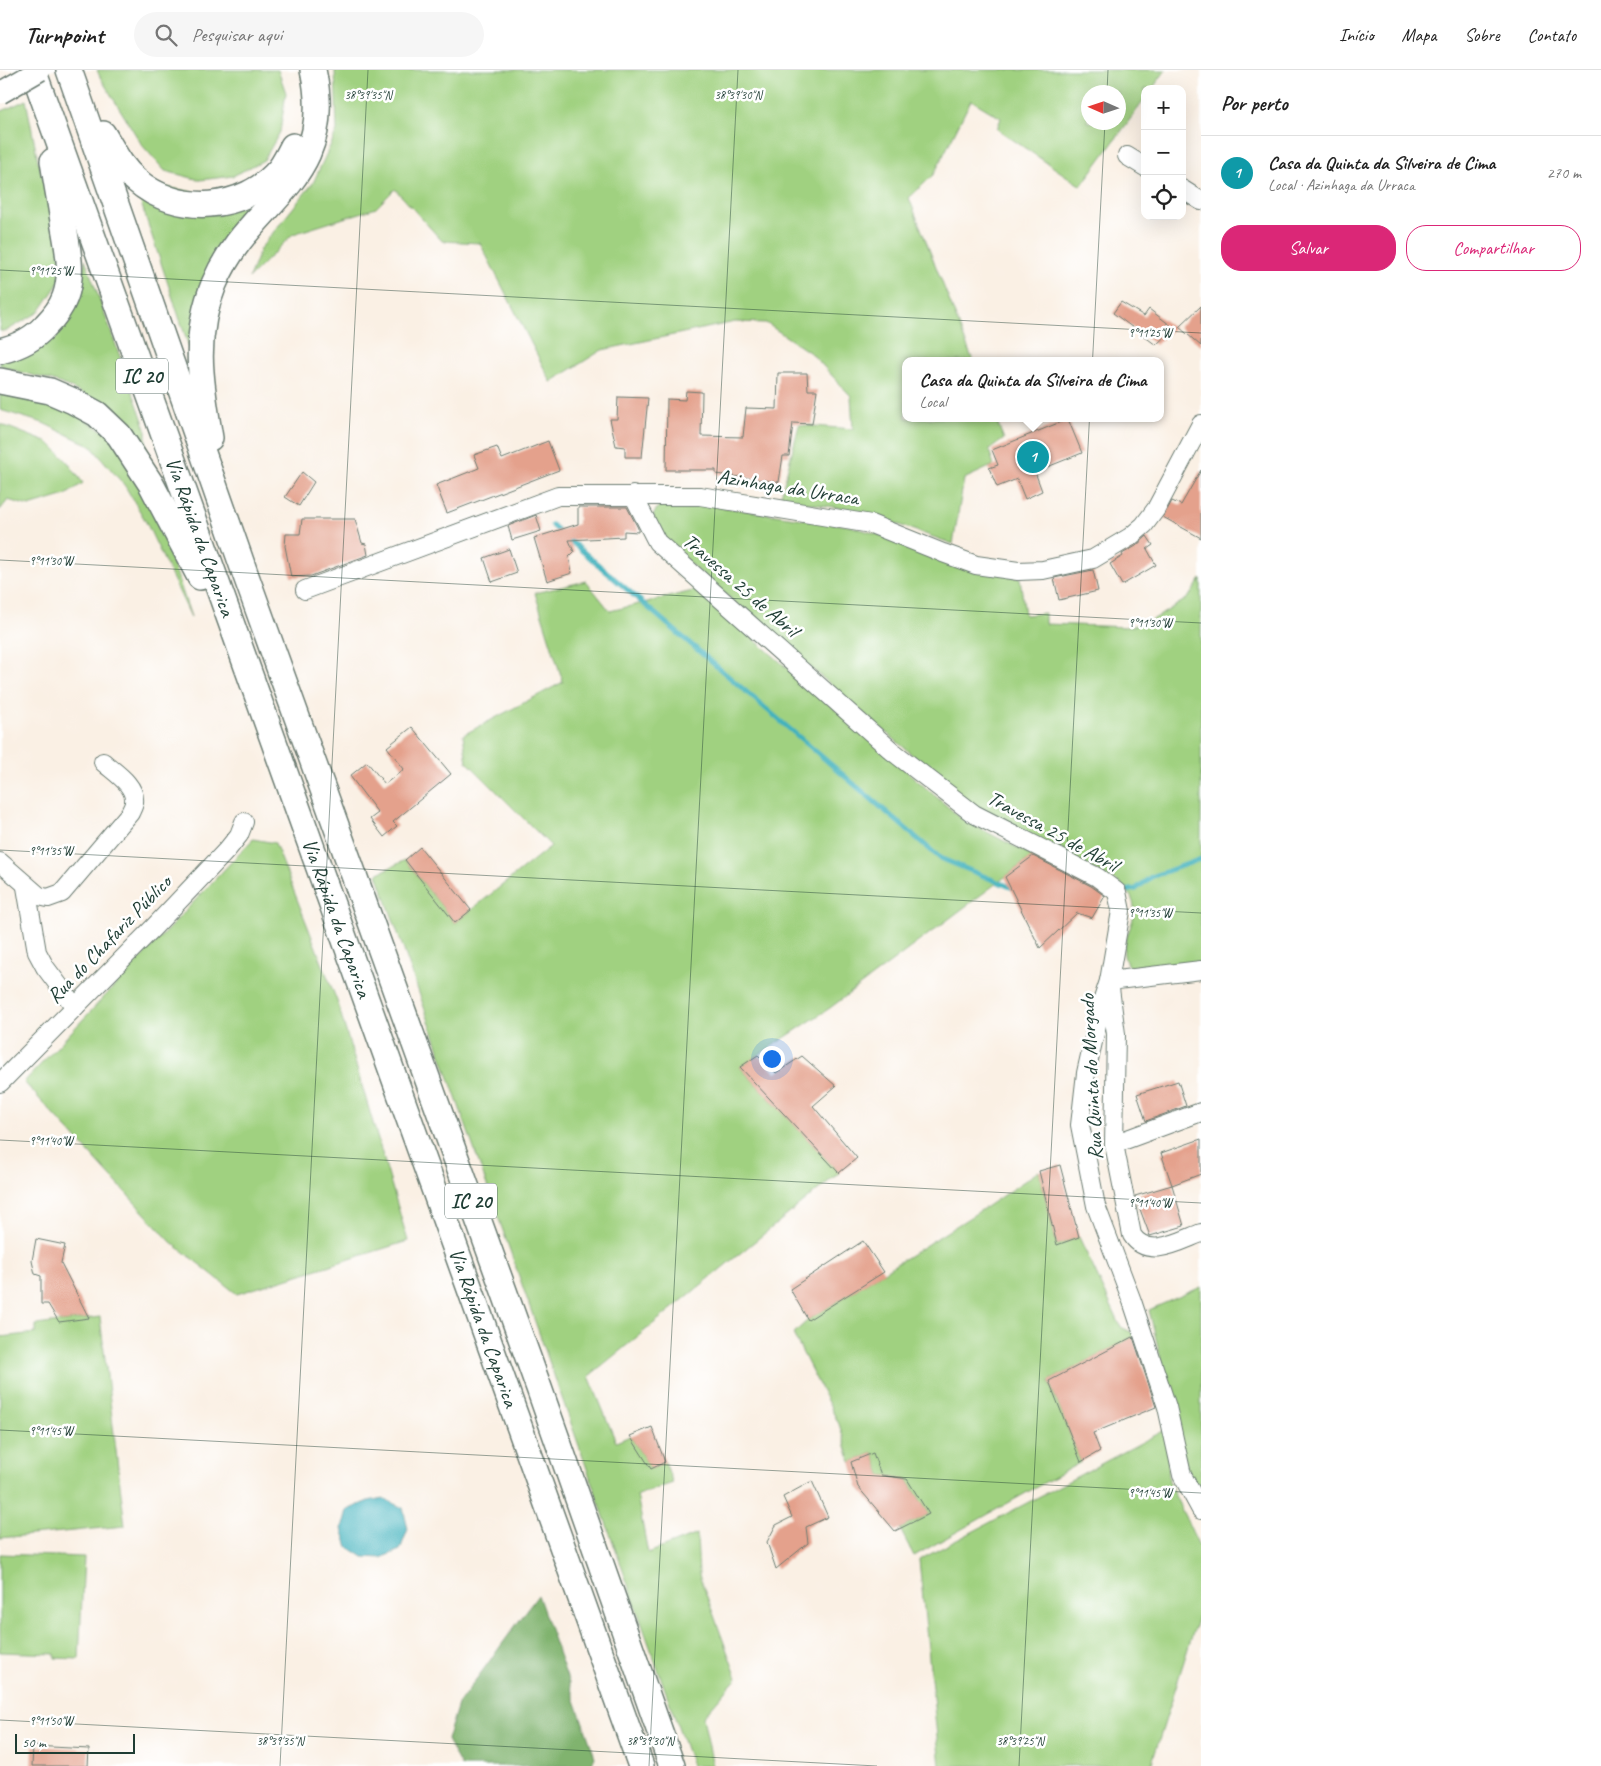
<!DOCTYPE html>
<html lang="pt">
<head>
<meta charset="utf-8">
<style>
  :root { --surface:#fff; --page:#f6f6f6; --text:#222; --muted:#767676; --line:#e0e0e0; --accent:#db2777 }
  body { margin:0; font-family:Caveat,sans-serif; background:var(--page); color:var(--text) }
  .controls { position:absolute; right:15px; top:15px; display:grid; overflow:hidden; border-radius:10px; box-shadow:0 5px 20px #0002 }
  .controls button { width:45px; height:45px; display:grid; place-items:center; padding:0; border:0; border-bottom:1px solid var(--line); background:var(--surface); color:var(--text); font:25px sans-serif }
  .compass { position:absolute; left:1081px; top:15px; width:45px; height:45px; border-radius:50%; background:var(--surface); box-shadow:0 5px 20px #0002; rotate:273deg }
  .scale { position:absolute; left:15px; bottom:12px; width:120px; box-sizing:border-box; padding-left:5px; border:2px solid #1f3d34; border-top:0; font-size:14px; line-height:18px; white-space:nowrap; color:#1f3d34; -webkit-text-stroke:4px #fff; paint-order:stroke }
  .you { position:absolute; left:771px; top:988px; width:18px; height:18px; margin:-12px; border:4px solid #fff; border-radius:50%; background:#1a73e8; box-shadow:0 0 0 8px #1a73e833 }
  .badge { display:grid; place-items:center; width:32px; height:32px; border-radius:50%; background:var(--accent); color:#fff; font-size:16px; font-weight:700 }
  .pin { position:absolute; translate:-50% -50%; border:2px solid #fff; box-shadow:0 1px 5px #0006 }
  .popup { position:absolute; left:902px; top:287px; width:262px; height:65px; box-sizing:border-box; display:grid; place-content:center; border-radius:10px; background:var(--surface); filter:drop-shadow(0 1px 4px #0005); font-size:16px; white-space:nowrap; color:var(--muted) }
  .popup b { font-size:19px; color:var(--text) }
  .popup::after { content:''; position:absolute; left:50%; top:100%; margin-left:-10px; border:10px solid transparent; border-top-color:var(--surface) }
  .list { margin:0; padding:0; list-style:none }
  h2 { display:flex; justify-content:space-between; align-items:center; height:65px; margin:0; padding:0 20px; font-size:21px }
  h2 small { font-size:16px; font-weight:400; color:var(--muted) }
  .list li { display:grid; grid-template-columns:32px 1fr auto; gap:15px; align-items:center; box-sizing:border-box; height:75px; padding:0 20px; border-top:1px solid var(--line) }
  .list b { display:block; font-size:19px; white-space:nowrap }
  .list p { margin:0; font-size:16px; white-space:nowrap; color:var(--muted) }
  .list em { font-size:16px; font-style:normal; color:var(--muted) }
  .actions { display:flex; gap:10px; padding:15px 20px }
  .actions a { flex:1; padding:11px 0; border:1px solid var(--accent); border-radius:20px; text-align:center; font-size:18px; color:var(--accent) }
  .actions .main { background:var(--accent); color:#fff }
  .icon { flex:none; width:28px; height:28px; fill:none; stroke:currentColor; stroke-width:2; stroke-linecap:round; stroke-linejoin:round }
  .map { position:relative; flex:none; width:1201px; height:1696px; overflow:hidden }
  header { display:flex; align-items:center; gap:30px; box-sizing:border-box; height:70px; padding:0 25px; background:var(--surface); border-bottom:1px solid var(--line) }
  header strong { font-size:24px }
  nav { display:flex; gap:28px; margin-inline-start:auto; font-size:18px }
  .search { width:350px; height:45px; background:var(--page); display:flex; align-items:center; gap:12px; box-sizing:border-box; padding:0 18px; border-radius:28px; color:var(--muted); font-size:19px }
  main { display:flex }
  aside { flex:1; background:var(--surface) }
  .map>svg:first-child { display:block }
</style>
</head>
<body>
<header>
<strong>Turnpoint</strong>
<div class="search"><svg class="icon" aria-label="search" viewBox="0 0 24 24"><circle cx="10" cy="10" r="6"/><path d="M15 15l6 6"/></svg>Pesquisar aqui</div>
<nav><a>Início</a><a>Mapa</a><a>Sobre</a><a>Contato</a></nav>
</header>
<main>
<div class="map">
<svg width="1201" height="1696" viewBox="0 0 1201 1696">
  <rect width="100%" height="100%" fill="#fff"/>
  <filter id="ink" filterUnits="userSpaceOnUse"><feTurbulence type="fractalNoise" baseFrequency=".02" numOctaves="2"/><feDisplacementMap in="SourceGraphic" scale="10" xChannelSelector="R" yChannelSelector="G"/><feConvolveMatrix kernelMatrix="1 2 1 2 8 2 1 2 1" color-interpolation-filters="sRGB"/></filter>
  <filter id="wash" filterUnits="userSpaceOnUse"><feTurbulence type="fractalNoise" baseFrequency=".0096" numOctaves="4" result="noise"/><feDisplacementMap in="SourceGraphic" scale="20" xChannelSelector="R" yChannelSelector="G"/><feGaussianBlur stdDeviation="1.12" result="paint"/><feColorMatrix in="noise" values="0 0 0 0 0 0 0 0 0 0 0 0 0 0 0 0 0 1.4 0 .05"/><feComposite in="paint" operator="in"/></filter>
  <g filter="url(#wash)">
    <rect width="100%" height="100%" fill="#faf0e4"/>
    <g fill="#a0d180" stroke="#60875a" fill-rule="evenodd">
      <path d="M97 0H278L286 23 280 62 264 90 233 106 200 110 165 101 142 75 100 7Z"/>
      <path d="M335 0H1166L1152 19H1145V29L1081 116 997 59 1001 48 971 30 934 104 909 128 973 291H906V348H995L1004 369 989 380 994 395 964 409 953 474 860 441 780 429 799 355 853 359 851 326 812 284 766 253 735 252 602 280 551 312 480 173 442 171 395 119 376 138 293 164 249 208 260 179 313 113 337 61ZM1088 22H1118V52H1088Z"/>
      <path d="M26 30 38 91 60 165V211L39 242 6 261H0V42Z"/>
      <path d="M134 112 254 132 219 179 193 289Z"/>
      <path d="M85 189 146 359V378C126 352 97 330 67 316 46 307 21 304 0 295V289L80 216Z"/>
      <path d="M0 319 57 332 108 364 148 417 191 547 145 450 125 416 91 376 43 353 0 340Z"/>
      <path d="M0 354 49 373 67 391 83 413 66 425 29 436 8 430 0 440Z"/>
      <path d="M674 430 850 456 1020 508 1025 545 1045 543V554L1130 557 1154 549 1188 528 1201 509V897L1133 902C1107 875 1145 854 1131 827 1129 822 1124 818 1121 814L966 731 667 474 653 446C658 435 662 431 674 430Z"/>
      <path d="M586 511 610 541 697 520 962 749 1033 786 830 938 740 997 839 1103 589 1306 616 1372 630 1366 651 1399 665 1392 673 1413 637 1425 648 1483 697 1464 699 1505 737 1608 703 1647 713 1696H692L377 804 405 790 455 853 551 776 467 692 463 665 563 612 535 523Z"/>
      <path d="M253 769 275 773 337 931 408 1171 237 1224 171 1172 24 1012Z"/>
      <path d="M1039 1101 1057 1175 1079 1167 1121 1257 1137 1265 1049 1311 1081 1392 914 1486 900 1459 929 1444 907 1409 881 1405 873 1383 851 1392 839 1354 793 1264 808 1250 986 1137Z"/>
      <path d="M1201 1217V1425L1188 1402 1149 1240Z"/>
      <path d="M100 1247 125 1456 0 1468V1267L36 1263V1255Z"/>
      <path d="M1167 1359 1169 1413 1201 1480V1537L1151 1696H940L919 1490Z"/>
      <path d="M0 1484 84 1487 79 1589 55 1588V1584L0 1582Z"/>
    </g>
    <path fill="#80b36e" stroke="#507851" d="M538 1525 595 1687 591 1696H461L447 1670 458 1634Z"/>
    <path fill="#43b2bd" stroke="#317878" d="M383 1428 403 1438 408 1459 400 1480 381 1488 363 1487 348 1477 342 1459 347 1440 368 1431Z"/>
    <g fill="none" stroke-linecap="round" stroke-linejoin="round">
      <g stroke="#43b2bd" stroke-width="5">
        <path d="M552 455 940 788 1015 819"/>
        <path d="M1120 822 1136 819 1151 807 1201 789"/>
      </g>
    </g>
    <g id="blocks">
      <g fill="#e4a18c">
        <path d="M1121 232 1144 246 1149 239 1174 258 1156 275 1113 243Z"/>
        <path d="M1201 236V276L1179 257Z"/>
        <path d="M778 303H807L808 320H817L812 354 793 353 789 386H783L779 412 716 404V400H666L667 329 685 330 686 321 702 322 701 366 743 367 746 338 777 339Z"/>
        <path d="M618 327 648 328 642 387H625V377L616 376 610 349H617Z"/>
        <path d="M1068 349 1082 383 1035 402 1042 421 1025 429 1017 409 997 417 989 398 998 395 992 380Z"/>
        <path d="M548 371 559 400 447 443 436 415 479 398 474 385 497 377 502 389Z"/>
        <path d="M1201 400V468L1163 447 1172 431 1181 435Z"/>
        <path d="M302 402 314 412 299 436 285 427Z"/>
        <path d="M578 437H627L638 458V462L624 461V467L569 470 574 482 569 487 572 503 547 511 534 468 578 454Z"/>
        <path d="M536 445 541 461 512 470 508 456Z"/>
        <path d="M302 449H355L362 473 366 474 368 485 311 506 291 507 285 476 286 464H300Z"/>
        <path d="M1147 466 1153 475 1147 479 1156 495 1122 515 1110 494 1123 486 1122 484 1136 476Z"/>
        <path d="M509 479 517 503 492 512 484 488Z"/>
        <path d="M1093 500 1098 521 1059 530 1054 508Z"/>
        <path d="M412 657 451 704 393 752 397 756 384 767 370 749 378 743 350 706 367 692 385 714 404 699 387 677Z"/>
        <path d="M420 777 471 840 455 853 405 790Z"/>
        <path d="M1033 786 1091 816 1105 826 1092 848 1077 843 1040 878 1005 807Z"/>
        <path d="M758 985 776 1003 802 986 836 1016 813 1036 857 1088 839 1103 740 997Z"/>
        <path d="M1178 1011 1186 1036 1146 1051 1137 1024Z"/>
        <path d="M1201 1069V1104L1172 1115 1161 1083Z"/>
        <path d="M1060 1095 1079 1167 1057 1175 1039 1101Z"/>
        <path d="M1172 1115 1184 1156 1150 1166 1135 1126Z"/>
        <path d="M36 1169 65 1175 61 1193 89 1248 59 1252 48 1234H41V1206L35 1204 32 1191Z"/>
        <path d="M863 1171 884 1202 808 1250 790 1219Z"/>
        <path d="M1133 1267 1156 1337 1093 1363 1100 1381 1081 1392 1049 1311Z"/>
        <path d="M652 1357 665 1392 651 1399 630 1366Z"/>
        <path d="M873 1383 881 1405 907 1409 929 1444 895 1461 858 1417 851 1392Z"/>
        <path d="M812 1411 828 1447 806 1457 808 1473 776 1499 767 1472 776 1455 792 1447 783 1427Z"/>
        <path d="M33 1676 89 1679 88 1696H32Z"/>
      </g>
    </g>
  </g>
  <g filter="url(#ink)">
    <use href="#blocks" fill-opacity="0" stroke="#6c7c72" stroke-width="1"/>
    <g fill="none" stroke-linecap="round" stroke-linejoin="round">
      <g stroke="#6c7c72" stroke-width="20">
        <g id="minor">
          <path d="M1127 86 1145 97"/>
          <path d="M1182 119 1201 131"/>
          <path d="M633 425 657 472 892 681 974 744 1097 807 1117 822 1121 841 1109 911 1102 932 1086 1003 1080 1055 1096 1136 1132 1231 1167 1337 1182 1405 1201 1440"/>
          <path d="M305 520 558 426H700L871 454 943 483 976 495 1018 501 1043 500 1093 489 1130 467 1144 455 1156 439 1201 354"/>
          <path d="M0 792 39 826 48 828 62 823 130 743C131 740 134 736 134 732 136 715 114 702 103 692"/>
          <path d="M26 817 37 882 45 897 75 937"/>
          <path d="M1201 900 1109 911 1116 964 1114 1074 1132 1165C1148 1190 1180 1171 1201 1163"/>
          <path d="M0 1013 153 858 227 780 239 765 244 752"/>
          <path d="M1114 1074 1201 1042"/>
        </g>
      </g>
      <g stroke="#6c7c72" stroke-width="28">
        <g id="highway">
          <path id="s1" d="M33 0 641 1696"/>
          <path d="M69 0 246 506 539 1318 672 1696"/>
          <path d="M103 64C113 80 121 98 136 110 177 146 244 142 280 99 285 92 289 84 293 76"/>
          <path d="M0 281C17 277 34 269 46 255 54 247 61 238 65 227 74 202 67 176 63 151 60 131 56 111 53 91"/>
          <path d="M0 311 50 321 73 331 97 344 119 365 151 414 200 507"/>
          <path d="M210 368C201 314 192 268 214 214 249 129 338 113 313 0"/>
        </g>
      </g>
      <use href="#minor" stroke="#fff" stroke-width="18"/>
      <use href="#highway" stroke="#fff" stroke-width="25"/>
      <g stroke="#6c7c72" stroke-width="24" stroke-linecap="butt">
        <path id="major-bridge" d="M0 23 40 0"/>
      </g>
      <use href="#major-bridge" stroke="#fff" stroke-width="21"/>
    </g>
  </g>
  <path fill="none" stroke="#1f3d34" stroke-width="1" stroke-opacity="0.45" d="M1107 22 1108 0M0 200 1201 263M0 490 1201 553M0 780 1201 843M0 1070 1201 1133M0 1360 1201 1423M0 1650 877 1696M280 1696 368 0M649 1696 738 0M1019 1696 1105 52"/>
  <g text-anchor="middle" stroke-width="5" stroke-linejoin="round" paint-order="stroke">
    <g fill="#fff" stroke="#627771" stroke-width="1">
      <rect x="116" y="288.5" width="52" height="35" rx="4"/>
      <rect x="445" y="1113.5" width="52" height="35" rx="4"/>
    </g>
    <g font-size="20" font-weight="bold" fill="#1f3d34">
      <text x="142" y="313">IC 20</text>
      <text x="471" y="1138">IC 20</text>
    </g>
    <g font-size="21" fill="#1f3d34" stroke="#fff">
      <text transform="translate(788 417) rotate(9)" y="7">Azinhaga da Urraca</text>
      <text dy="7" stroke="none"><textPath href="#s1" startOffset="496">Via Rápida da Caparica</textPath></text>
      <text transform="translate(741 515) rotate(41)" y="7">Travessa 25 de Abril</text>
      <text transform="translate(1053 761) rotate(29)" y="7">Travessa 25 de Abril</text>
      <text dy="7" stroke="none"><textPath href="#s1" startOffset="901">Via Rápida da Caparica</textPath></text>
      <text transform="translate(109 869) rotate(-46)" y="7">Rua do Chafariz Público</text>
      <text transform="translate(1091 1007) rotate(-93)" y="7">Rua Quinta do Morgado</text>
      <text dy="7" stroke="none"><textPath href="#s1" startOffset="1336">Via Rápida da Caparica</textPath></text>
    </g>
  </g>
  <g font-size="12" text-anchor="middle" fill="#1f3d34" stroke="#fff" stroke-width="5" stroke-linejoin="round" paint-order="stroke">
    <text x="368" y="29">38°39'35"N</text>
    <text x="738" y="29">38°39'30"N</text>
    <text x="51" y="205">9°11'25"W</text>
    <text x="1150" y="267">9°11'25"W</text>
    <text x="51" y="495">9°11'30"W</text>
    <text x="1150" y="557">9°11'30"W</text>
    <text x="51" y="785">9°11'35"W</text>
    <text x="1150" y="847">9°11'35"W</text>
    <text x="51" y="1075">9°11'40"W</text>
    <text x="1150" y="1137">9°11'40"W</text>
    <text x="51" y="1365">9°11'45"W</text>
    <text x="1150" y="1427">9°11'45"W</text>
    <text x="51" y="1655">9°11'50"W</text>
    <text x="280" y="1675">38°39'35"N</text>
    <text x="650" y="1675">38°39'30"N</text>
    <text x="1020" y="1675">38°39'25"N</text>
  </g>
</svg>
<div class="controls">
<button>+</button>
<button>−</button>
<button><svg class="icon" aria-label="locate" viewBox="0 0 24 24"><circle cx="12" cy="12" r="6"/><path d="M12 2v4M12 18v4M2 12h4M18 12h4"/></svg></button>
</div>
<svg class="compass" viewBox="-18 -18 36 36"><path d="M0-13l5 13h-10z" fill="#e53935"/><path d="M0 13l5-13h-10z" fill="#767676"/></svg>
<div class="scale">50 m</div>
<div class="you"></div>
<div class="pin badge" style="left:1033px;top:387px;background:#0f9aa8">1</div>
<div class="popup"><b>Casa da Quinta da Silveira de Cima</b>Local</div>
</div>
<aside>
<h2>Por perto<small></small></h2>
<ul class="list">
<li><span class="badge" style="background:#0f9aa8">1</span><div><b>Casa da Quinta da Silveira de Cima</b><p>Local · Azinhaga da Urraca</p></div><em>270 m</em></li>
</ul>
<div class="actions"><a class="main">Salvar</a><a>Compartilhar</a></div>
</aside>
</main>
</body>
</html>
